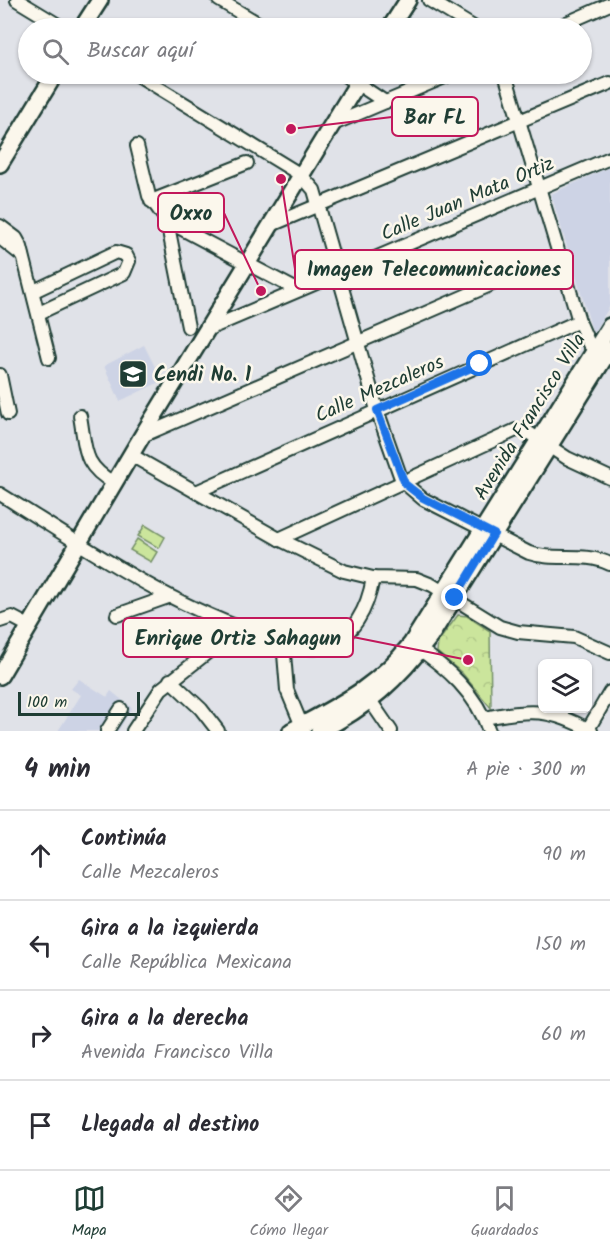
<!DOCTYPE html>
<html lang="es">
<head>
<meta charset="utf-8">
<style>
  :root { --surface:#fff; --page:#f2f2f3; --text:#2b2b33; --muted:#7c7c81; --line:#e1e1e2; --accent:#1f3d34 }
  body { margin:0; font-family:Kalam,sans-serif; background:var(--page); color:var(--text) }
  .controls { position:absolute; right:18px; bottom:18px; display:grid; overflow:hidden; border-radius:9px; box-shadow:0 2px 4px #0004 }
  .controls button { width:54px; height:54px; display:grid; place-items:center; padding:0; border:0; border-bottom:2px solid var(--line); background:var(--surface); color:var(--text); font:30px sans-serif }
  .scale { position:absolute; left:18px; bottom:15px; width:122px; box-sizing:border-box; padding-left:6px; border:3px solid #1f3d34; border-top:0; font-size:16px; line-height:21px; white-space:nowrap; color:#1f3d34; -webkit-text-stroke:4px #fbf7ec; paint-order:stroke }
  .stop { position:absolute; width:18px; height:18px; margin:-14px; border:4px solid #1a73e8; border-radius:50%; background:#fff }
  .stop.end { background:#1a73e8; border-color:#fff; box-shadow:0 2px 6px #0008 }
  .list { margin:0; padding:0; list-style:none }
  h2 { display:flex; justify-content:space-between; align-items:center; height:78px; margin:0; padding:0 24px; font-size:26px }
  h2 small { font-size:20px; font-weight:400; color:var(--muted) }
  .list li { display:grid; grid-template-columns:39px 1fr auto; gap:18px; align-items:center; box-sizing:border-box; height:90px; padding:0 24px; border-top:2px solid var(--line) }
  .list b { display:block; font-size:22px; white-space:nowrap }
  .list p { margin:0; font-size:20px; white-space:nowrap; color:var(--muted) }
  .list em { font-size:20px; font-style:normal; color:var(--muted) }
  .icon { flex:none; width:33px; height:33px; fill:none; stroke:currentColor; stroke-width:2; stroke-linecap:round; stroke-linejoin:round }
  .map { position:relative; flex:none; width:610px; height:731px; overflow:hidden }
  .search { position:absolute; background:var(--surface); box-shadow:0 2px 4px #0004; left:18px; right:18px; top:18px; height:66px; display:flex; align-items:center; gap:15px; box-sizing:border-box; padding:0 21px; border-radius:33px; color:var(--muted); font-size:22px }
  .sheet { height:438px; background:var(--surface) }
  nav { display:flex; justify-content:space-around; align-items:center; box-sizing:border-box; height:84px; border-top:2px solid var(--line); background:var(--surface); font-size:16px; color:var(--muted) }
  nav a { display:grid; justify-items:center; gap:3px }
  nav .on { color:var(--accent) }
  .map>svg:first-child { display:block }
</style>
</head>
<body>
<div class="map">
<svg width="610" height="731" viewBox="0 0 610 731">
  <defs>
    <pattern id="park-crowns" width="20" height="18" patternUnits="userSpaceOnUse" patternTransform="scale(1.5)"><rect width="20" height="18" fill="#cbe59c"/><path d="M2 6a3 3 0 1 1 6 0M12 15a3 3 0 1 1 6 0" fill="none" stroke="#aec587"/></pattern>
  </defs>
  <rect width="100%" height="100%" fill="#e0e2e8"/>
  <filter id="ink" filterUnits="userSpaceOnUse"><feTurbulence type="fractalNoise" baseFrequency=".0167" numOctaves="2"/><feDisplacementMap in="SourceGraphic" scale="12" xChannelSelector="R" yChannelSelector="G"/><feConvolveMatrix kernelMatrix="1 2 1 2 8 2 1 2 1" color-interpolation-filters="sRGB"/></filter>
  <g filter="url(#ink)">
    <g fill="#cdd3e5">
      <path d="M610 167V306L593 333 551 194Z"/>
      <path d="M144 345 162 381 120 401 104 366Z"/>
      <path d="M79 679 107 697 111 691 132 708 118 731H58L81 695 71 689Z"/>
    </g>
    <path fill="url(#park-crowns)" stroke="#759168" stroke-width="1.5" d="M458 615 467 616 490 631 491 708 462 673 437 652 438 642Z"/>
    <g fill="#cbe59c" stroke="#759168" stroke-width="1.5">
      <path d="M145 525 165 537 159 548 138 536Z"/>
      <path d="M137 539 157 552 151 562 130 550Z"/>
    </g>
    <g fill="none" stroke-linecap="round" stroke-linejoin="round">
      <g stroke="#1f3d34" stroke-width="16">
        <g id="minor">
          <path d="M17 0 63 28"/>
          <path d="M219 0 266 28"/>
          <path d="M429 0 475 28"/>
          <path d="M555 28 610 4"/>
          <path d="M136 74 301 175 314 190 377 410 402 481 423 499 529 553C556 562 583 551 610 564"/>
          <path d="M343 74 385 102"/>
          <path d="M505 74 579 321 589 344 600 354"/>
          <path d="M331 125 452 74"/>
          <path d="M137 146 149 196 167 221 188 327"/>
          <path d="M151 201 247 163"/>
          <path d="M167 221 297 290"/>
          <path d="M271 225 610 83"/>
          <path d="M0 226 16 238 21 247 49 358"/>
          <path d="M0 238 23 256"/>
          <path d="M34 291 116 252 126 255 129 261 124 273 39 313"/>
          <path d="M206 330 610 158"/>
          <path d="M0 375 8 414"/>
          <path d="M80 416C86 449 82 465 114 483"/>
          <path d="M142 436 557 256"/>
          <path d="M131 455 279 539 344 571 373 578 417 579 432 585 500 627 518 632 574 637 610 653"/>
          <path d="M196 492 579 321"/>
          <path d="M0 494C89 549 176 611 277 640 290 644 309 651 322 647 354 638 368 607 373 578"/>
          <path d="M279 539 516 430 526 431 567 458 610 478"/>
          <path d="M117 615 168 597"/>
          <path d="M0 621 12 617 29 626"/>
          <path d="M283 642 287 690 304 731"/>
          <path d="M415 646C447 668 476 693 489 731"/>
          <path d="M170 680 201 709 218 731"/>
          <path d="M365 693 391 731"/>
          <path d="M485 718C528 709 551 708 591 731"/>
          <path d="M107 731 121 709"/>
          <path d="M133 731 161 689 208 652 228 625"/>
          <path d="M587 731 610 692"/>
        </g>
      </g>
      <g stroke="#1f3d34" stroke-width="20">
        <g id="major">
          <path d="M82 28 100 0"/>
          <path d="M390 28 408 0"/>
          <path d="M0 164 55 74"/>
          <path d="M0 676 142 436 363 74"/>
          <path d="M291 731C339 705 376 688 411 644L610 326"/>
          <path d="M319 731C366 709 399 678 430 637L610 349"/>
        </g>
      </g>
      <use href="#minor" stroke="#fbf7ec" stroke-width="12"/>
      <use href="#major" stroke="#fbf7ec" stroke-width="15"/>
    </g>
  </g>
  <g fill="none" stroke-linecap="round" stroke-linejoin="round" filter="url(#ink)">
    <path stroke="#1a73e8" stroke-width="8" d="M455 598 494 534 423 498 405 484 377 410 480 364"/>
  </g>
  <defs>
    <g id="school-square" transform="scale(1.5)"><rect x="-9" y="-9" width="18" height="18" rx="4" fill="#1f3d34" stroke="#fbf7ec"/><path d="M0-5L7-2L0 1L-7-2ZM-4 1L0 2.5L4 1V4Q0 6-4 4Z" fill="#fff"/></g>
  </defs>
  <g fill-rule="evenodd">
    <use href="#school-square" x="133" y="374"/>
  </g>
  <g text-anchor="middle" stroke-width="5" stroke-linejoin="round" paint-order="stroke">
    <g font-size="20" fill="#1f3d34" stroke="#fbf7ec">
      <text transform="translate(467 198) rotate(-23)" y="7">Calle Juan Mata Ortiz</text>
      <text transform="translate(379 388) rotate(-24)" y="7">Calle Mezcaleros</text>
      <text transform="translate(529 416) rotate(-58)" y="7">Avenida Francisco Villa</text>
    </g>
    <g font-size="20" font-weight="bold" fill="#1f3d34" stroke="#fbf7ec" text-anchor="start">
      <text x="154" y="381">Cendi No. 1</text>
    </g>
  </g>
  <path fill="none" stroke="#c2185b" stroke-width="2" d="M291 129L392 117M261 291L224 213M281 179L295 269M468 660L353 637"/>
  <g fill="#c2185b" stroke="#fbf7ec" stroke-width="2">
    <circle cx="291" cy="129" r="6"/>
    <circle cx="261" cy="291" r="6"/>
    <circle cx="281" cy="179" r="6"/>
    <circle cx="468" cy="660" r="6"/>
  </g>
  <g fill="#fbf7ec" stroke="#c2185b" stroke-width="2">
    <rect x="392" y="97" width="86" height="39" rx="6"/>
    <rect x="158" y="193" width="66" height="39" rx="6"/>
    <rect x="295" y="250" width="278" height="39" rx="6"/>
    <rect x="123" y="618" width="230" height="39" rx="6"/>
  </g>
  <g font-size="21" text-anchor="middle" font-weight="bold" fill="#1f3d34">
    <text x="435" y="124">Bar FL</text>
    <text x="191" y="220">Oxxo</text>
    <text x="434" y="276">Imagen Telecomunicaciones</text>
    <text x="238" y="645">Enrique Ortiz Sahagun</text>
  </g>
</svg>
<div class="controls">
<button><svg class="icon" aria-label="layers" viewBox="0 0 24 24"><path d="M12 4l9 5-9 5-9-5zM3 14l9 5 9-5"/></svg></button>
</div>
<div class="scale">100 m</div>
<div class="stop" style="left:480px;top:364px"></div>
<div class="stop end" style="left:455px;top:598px"></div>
<div class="search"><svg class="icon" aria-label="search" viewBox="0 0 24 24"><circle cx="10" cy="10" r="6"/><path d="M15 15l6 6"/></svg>Buscar aquí</div>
</div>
<section class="sheet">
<h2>4 min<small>A pie · 300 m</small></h2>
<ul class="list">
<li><svg class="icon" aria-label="ahead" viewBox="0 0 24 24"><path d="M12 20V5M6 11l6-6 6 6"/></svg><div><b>Continúa</b><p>Calle Mezcaleros</p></div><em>90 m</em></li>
<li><svg class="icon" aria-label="left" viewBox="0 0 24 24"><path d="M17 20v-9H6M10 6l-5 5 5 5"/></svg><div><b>Gira a la izquierda</b><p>Calle República Mexicana</p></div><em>150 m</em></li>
<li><svg class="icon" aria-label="right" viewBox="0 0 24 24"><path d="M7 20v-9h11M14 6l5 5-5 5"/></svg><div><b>Gira a la derecha</b><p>Avenida Francisco Villa</p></div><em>60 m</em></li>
<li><svg class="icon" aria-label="arrive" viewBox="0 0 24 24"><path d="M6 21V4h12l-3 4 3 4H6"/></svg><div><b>Llegada al destino</b></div></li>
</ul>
</section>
<nav>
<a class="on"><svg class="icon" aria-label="map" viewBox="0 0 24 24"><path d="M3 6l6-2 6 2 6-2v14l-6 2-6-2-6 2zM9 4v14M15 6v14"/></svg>Mapa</a>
<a><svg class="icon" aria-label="directions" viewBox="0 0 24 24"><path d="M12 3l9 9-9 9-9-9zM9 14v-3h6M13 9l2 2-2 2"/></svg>Cómo llegar</a>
<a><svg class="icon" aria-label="saved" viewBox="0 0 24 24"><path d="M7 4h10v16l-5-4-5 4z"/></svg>Guardados</a>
</nav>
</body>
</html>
